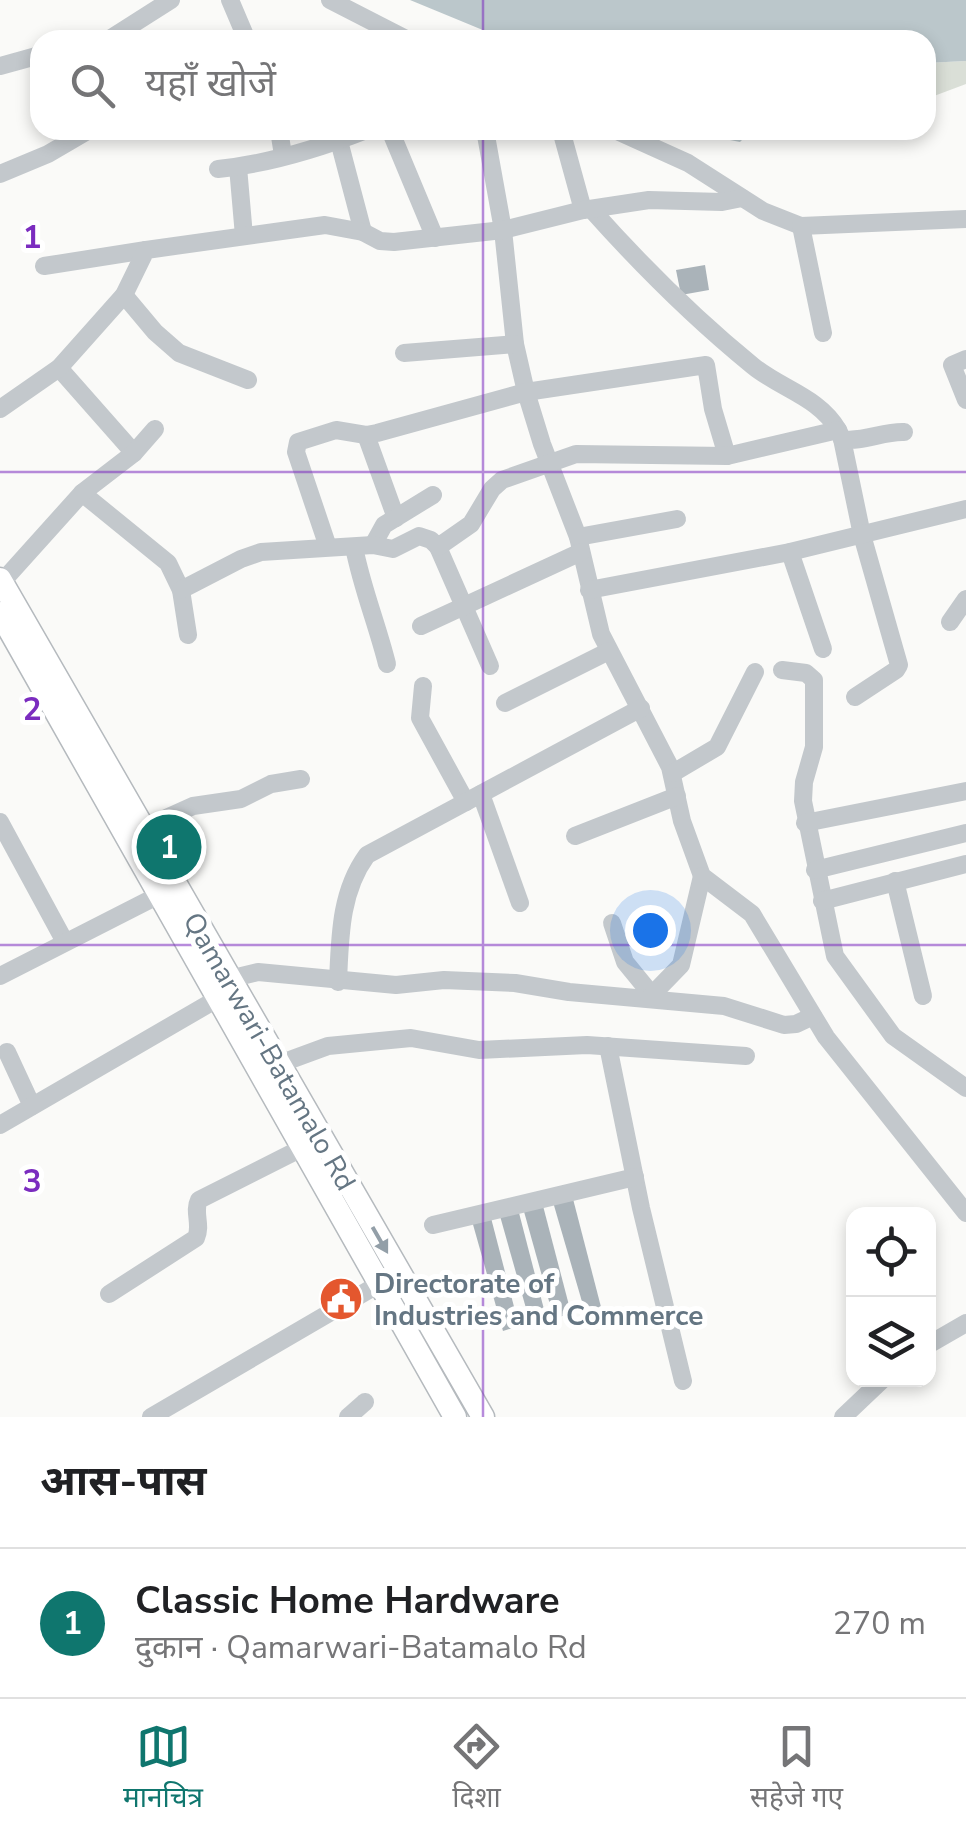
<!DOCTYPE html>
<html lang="hi">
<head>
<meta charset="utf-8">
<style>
  :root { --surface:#fff; --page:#f2f2f2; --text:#202124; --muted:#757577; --line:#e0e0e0; --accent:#0f766e }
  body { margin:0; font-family:"Nunito Sans","Noto Sans Devanagari",sans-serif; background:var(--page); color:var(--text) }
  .controls { position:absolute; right:30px; bottom:30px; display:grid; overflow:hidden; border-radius:20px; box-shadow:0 5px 15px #0003 }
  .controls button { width:90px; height:90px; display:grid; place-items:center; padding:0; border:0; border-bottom:2px solid var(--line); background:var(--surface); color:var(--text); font:50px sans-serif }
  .you { position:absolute; left:650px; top:930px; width:35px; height:35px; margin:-25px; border:8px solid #fff; border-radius:50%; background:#1a73e8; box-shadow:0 0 0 15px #1a73e833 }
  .badge { display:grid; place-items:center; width:65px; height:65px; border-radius:50%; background:var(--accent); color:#fff; font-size:32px; font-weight:700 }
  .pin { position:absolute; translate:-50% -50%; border:5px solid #fff; box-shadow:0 2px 10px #0006 }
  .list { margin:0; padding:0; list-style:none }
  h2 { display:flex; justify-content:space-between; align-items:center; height:130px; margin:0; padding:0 40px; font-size:42px }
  h2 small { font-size:32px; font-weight:400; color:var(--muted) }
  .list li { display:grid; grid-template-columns:65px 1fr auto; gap:30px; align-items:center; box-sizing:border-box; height:150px; padding:0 40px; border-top:2px solid var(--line) }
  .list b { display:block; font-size:38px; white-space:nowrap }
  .list p { margin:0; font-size:32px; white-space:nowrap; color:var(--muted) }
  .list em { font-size:32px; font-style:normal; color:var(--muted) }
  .icon { flex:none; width:55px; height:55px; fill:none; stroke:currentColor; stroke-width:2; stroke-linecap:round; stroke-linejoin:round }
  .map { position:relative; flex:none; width:966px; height:1417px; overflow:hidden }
  .search { position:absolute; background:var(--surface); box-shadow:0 5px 15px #0003; left:30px; right:30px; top:30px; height:110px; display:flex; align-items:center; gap:25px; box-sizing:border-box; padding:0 35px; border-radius:30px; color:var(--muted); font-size:38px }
  .sheet { height:280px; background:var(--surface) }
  nav { display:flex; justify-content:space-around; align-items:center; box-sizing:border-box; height:140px; border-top:2px solid var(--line); background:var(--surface); font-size:28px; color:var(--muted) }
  nav a { display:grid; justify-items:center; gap:5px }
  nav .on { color:var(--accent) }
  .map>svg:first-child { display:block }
</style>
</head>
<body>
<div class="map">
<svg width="966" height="1417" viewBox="0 0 966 1417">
  <rect width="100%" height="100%" fill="#fafaf8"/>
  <path fill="#dadfd7" d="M966 61V84L926 99V63Z"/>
  <g fill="#bbc7cb">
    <path d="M410 0H966V61L926 63V40H507Z"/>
    <path d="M680 130H898L857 139 851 135 744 138 740 142Z"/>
  </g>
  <g fill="#aab3b9">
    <path d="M705 265 709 290 681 295 676 270Z"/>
    <path d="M572 1195 601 1307 585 1312 553 1202Z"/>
    <path d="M542 1202 571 1313 554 1319 523 1208Z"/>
    <path d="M518 1209 547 1321 531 1326 500 1216Z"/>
    <path d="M490 1214 519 1326 503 1331 472 1221Z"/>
  </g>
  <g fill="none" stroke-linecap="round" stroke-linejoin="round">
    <g stroke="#b5babe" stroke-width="25">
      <g id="major">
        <path d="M0 579 483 1417"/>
        <path d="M0 613 455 1417"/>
      </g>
    </g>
    <g stroke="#c3c8cc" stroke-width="18">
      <path d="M230 0 247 40"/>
      <path d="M330 0 408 40"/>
      <path d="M108 40 171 0"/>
      <path d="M0 66 40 55"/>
      <path d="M279 130 283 155"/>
      <path d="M390 130 435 238"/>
      <path d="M485 130 503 230 515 344 526 392 542 444 578 537 601 634 670 767 682 821 702 876 752 914 826 1037 966 1213"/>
      <path d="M561 130 583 210"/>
      <path d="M615 130 688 163 763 211 801 226 966 219"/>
      <path d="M339 141 363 232"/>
      <path d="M238 167 244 236"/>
      <path d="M218 169C267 164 320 148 366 130"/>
      <path d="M0 174 48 154 89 130"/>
      <path d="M591 209C641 265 694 318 753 366 781 389 819 397 838 430"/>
      <path d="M801 226 823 333"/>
      <path d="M44 266 146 250"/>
      <path d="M124 295 155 332 179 353 248 380"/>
      <path d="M404 353 515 344"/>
      <path d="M966 359 952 365 966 400"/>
      <path d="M59 368 134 453"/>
      <path d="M0 409 59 368 124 295 146 250 325 225 363 232 380 241 394 242 503 230 583 210 649 200 722 202 742 198"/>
      <path d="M366 435 396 518"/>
      <path d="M842 439 862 535 899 665 896 670 855 697"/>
      <path d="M82 493 168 563 181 590 188 635"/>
      <path d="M578 537 677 519"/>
      <path d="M373 545 384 525 433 495"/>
      <path d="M328 547 296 452 298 442 336 430 366 435 377 433 526 392 706 365 713 409 727 456"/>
      <path d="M354 547C362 588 377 624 387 664"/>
      <path d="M438 547 490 666"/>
      <path d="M790 552 823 649"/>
      <path d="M2 582 82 493 134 453 155 429"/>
      <path d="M181 590 241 559 261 552 373 545 393 549 419 536 431 540 438 547 471 524 492 489 502 480 576 454 727 456 838 430 842 439C861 443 884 431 904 432"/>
      <path d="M589 590 790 552 966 509"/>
      <path d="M950 622 966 599"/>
      <path d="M421 626 581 552"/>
      <path d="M782 670 806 673 814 680V747L804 782 803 801 835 956 893 1036 966 1088"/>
      <path d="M423 686 420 718 466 802"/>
      <path d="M505 703 609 651"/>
      <path d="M673 773 717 747 755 672"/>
      <path d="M481 794 520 903"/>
      <path d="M0 822 65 942"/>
      <path d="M805 823 966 791"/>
      <path d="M142 829 193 806 241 799 271 784 301 779"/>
      <path d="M575 836 677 796"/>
      <path d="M815 870 966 833"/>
      <path d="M895 881 923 996"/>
      <path d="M822 901 966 864"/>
      <path d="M612 923 625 962 652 995"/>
      <path d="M0 976 159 895"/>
      <path d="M229 979 258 972 396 985 444 980 515 983 569 992 724 1006 784 1025 796 1024 813 1016"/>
      <path d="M338 982C340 937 340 892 367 855L641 708"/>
      <path d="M649 998 681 965 702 876"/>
      <path d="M608 1046 641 1208 683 1381"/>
      <path d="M7 1052 32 1106"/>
      <path d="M279 1064 328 1046 411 1038 479 1050 587 1045 746 1056"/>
      <path d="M0 1125 217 999"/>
      <path d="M433 1225 635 1177"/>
      <path d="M109 1294 196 1238C202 1225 193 1212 199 1200L302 1148"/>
      <path d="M928 1345 966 1323"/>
      <path d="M151 1417 379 1284"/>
      <path d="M348 1417 365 1402"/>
      <path d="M843 1417 882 1380"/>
    </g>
    <use href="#major" stroke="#fff" stroke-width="22"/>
  </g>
  <defs><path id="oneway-solid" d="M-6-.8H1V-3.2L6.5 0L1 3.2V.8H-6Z" transform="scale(2.5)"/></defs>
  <use fill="#939fa8" href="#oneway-solid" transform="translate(380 1240) rotate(60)"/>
  <path fill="none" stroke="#7b2cbf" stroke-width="2.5" stroke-opacity="0.55" d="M483 0V40M483 130V1417M0 472H966M0 945H966"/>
  <defs>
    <g id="civic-disc" transform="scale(2.25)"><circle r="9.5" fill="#e4572e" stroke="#fff"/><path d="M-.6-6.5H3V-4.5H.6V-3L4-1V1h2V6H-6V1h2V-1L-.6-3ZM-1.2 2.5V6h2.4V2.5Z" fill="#fff"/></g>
  </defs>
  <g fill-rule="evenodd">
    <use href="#civic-disc" x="341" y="1299"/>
  </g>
  <g text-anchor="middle" stroke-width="10" stroke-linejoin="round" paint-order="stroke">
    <g font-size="28" fill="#657683" stroke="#fff">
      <text transform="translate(270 1051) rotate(60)" y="10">Qamarwari-Batamalo Rd</text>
    </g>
    <g font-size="28" font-weight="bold" fill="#657683" stroke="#fff" text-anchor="start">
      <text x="374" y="1293">Directorate of<tspan x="374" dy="32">Industries and Commerce</tspan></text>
    </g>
  </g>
  <g font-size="32" text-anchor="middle" font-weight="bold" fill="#7b2cbf" stroke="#fff" stroke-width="10" stroke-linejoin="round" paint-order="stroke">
    <text x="32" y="248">1</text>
    <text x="32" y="720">2</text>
    <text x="32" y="1192">3</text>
  </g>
</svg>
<div class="controls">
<button><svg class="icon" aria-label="locate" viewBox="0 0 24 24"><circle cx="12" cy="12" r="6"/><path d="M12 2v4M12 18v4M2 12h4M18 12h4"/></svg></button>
<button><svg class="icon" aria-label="layers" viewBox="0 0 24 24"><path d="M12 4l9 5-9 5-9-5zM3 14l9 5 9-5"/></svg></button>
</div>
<div class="you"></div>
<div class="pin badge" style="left:169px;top:847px">1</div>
<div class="search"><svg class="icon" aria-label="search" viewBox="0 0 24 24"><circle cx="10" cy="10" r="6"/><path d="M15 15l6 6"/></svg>यहाँ खोजें</div>
</div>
<section class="sheet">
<h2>आस-पास<small></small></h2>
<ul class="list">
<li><span class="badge">1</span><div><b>Classic Home Hardware</b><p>दुकान · Qamarwari-Batamalo Rd</p></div><em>270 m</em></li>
</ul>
</section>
<nav>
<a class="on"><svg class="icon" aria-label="map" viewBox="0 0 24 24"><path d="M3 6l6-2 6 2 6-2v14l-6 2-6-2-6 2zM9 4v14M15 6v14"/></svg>मानचित्र</a>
<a><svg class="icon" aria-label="directions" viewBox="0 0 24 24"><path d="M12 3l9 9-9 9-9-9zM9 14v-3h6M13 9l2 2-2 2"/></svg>दिशा</a>
<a><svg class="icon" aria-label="saved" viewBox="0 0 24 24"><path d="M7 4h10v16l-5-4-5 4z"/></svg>सहेजे गए</a>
</nav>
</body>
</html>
